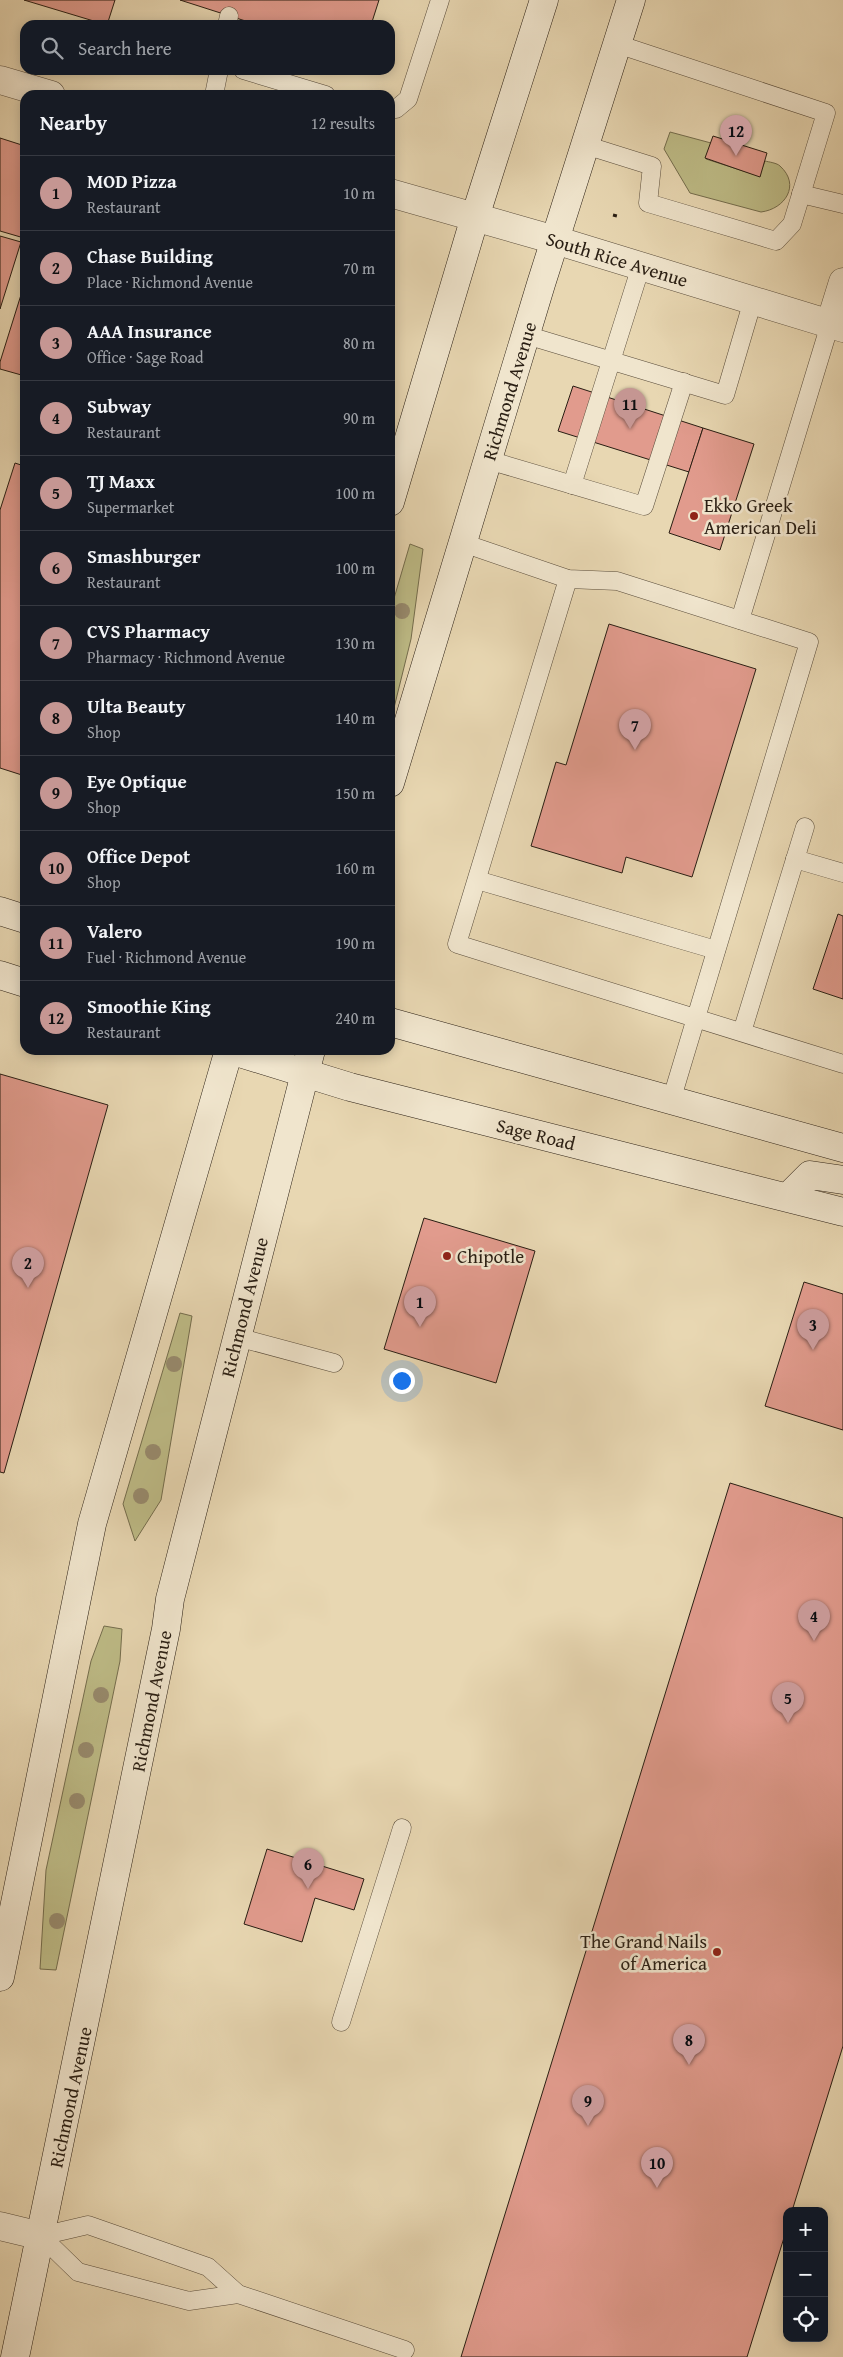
<!DOCTYPE html>
<html lang="en">
<head>
<meta charset="utf-8">
<style>
  :root { --surface:#171b24; --page:#242831; --text:#f1f3f6; --muted:#9ea1a6; --line:#363941; --accent:#c59692 }
  body { margin:0; font-family:"Gentium Book Plus",serif; background:var(--page); color:var(--text) }
  .controls { position:absolute; right:15px; bottom:15px; display:grid; overflow:hidden; border-radius:10px; box-shadow:0 2px 12px #0003 }
  .controls button { width:45px; height:45px; display:grid; place-items:center; padding:0; border:0; border-bottom:1px solid var(--line); background:var(--surface); color:var(--text); font:25px sans-serif }
  .you { position:absolute; left:401px; top:1380px; width:18px; height:18px; margin:-12px; border:4px solid #fff; border-radius:50%; background:#1a73e8; box-shadow:0 0 0 8px #1a73e833 }
  .badge { display:grid; place-items:center; width:32px; height:32px; border-radius:50%; background:var(--accent); color:#111; font-size:16px; font-weight:700 }
  .pin { position:absolute; translate:-50% -41px; filter:drop-shadow(0 1px 2px #0008) }
  .pin::after { content:''; position:absolute; top:26px; width:18px; height:15px; background:inherit; clip-path:polygon(0 0,100% 0,50% 100%) }
  .list { margin:0; padding:0; list-style:none }
  h2 { display:flex; justify-content:space-between; align-items:center; height:65px; margin:0; padding:0 20px; font-size:21px }
  h2 small { font-size:16px; font-weight:400; color:var(--muted) }
  .list li { display:grid; grid-template-columns:32px 1fr auto; gap:15px; align-items:center; box-sizing:border-box; height:75px; padding:0 20px; border-top:1px solid var(--line) }
  .list b { display:block; font-size:19px; white-space:nowrap }
  .list p { margin:0; font-size:16px; white-space:nowrap; color:var(--muted) }
  .list em { font-size:16px; font-style:normal; color:var(--muted) }
  .icon { flex:none; width:28px; height:28px; fill:none; stroke:currentColor; stroke-width:2; stroke-linecap:round; stroke-linejoin:round }
  .map { position:relative; flex:none; width:843px; height:2357px; overflow:hidden }
  .search { position:absolute; background:var(--surface); box-shadow:0 2px 12px #0003; left:20px; top:20px; width:375px; height:55px; display:flex; align-items:center; gap:12px; box-sizing:border-box; padding:0 18px; border-radius:15px; color:var(--muted); font-size:19px }
  .panel { position:absolute; background:var(--surface); box-shadow:0 2px 12px #0003; left:20px; top:90px; width:375px; height:965px; border-radius:15px }
  .map>svg:first-child { display:block }
</style>
</head>
<body>
<div class="map">
<svg width="843" height="2357" viewBox="0 0 843 2357">
  <rect width="100%" height="100%" fill="#e8d7b2"/>
  <filter id="stains"><feTurbulence type="fractalNoise" baseFrequency=".004" numOctaves="4"/><feColorMatrix values="0 0 0 0 .2 0 0 0 0 .09 0 0 0 0 .02 0 0 0 .5 -.17"/></filter>
  <radialGradient id="worn" r=".72"><stop offset=".6" stop-color="#630" stop-opacity="0"/><stop offset="1" stop-color="#630" stop-opacity=".3"/></radialGradient>
  <g fill="#bebc87" stroke="#746d4d">
    <path d="M670 132 711 143 706 159 759 176 765 161C769 162 777 163 780 166 801 185 785 209 761 212L690 193 664 149Z"/>
    <path d="M410 544 423 549 411 639 390 724V612Z"/>
    <path d="M180 1313 192 1316 161 1500 135 1541 123 1504Z"/>
    <path d="M104 1626 122 1629 120 1661 56 1970 40 1969 46 1870 91 1661Z"/>
  </g>
  <g fill="#e19b8d" stroke="#291e13">
    <path d="M24 0H115L107 25Z"/>
    <path d="M180 0H379L371 25H258Z"/>
    <path d="M713 136 767 153 760 177 705 158Z"/>
    <path d="M0 138 25 146 24 238 0 231Z"/>
    <path d="M0 236 21 242 0 309Z"/>
    <path d="M25 282V376L0 369V362Z"/>
    <path d="M573 386 703 428 689 472 558 431Z"/>
    <path d="M703 428 754 444 720 550 669 533Z"/>
    <path d="M25 454V776L0 768V510L15 463 21 465Z"/>
    <path d="M609 624 756 669 692 877 626 857 622 873 531 846 556 762 566 765Z"/>
    <path d="M838 914 843 916V999L813 989Z"/>
    <path d="M0 1074 108 1105 4 1473 0 1472Z"/>
    <path d="M424 1218 535 1251 496 1383 384 1349Z"/>
    <path d="M804 1282 843 1294V1430L765 1406Z"/>
    <path d="M730 1483 843 1518V2046L792 2211H787V2228L747 2357H461Z"/>
    <path d="M267 1849 364 1879 354 1910 315 1898 302 1942 244 1924Z"/>
  </g>
  <g fill="none" stroke-linecap="round" stroke-linejoin="round">
    <g stroke="#594c3b" stroke-width="19">
      <g id="service">
        <path d="M227 25 229 16"/>
        <path d="M243 70 326 95"/>
        <path d="M214 95 219 70"/>
        <path d="M390 109H396L408 99 440 0"/>
        <path d="M585 145 652 166 648 203 776 241 792 224 826 113 617 44"/>
        <path d="M801 194 843 204"/>
        <path d="M526 335 725 395 753 300"/>
        <path d="M488 460 644 506 684 382"/>
        <path d="M572 485 641 266"/>
        <path d="M463 543 568 579 617 581 809 642 671 1101"/>
        <path d="M568 579 457 944 843 1064"/>
        <path d="M740 620 830 324"/>
        <path d="M795 859 843 873"/>
        <path d="M477 880 716 950"/>
        <path d="M742 1032 805 827"/>
        <path d="M237 1337 334 1363"/>
        <path d="M341 2022 402 1828"/>
        <path d="M41 2236 88 2225 208 2267 238 2294 405 2350"/>
        <path d="M41 2236 78 2272 189 2301 238 2294"/>
      </g>
    </g>
    <g stroke="#594c3b" stroke-width="29">
      <path id="minor" d="M830 324 843 282"/>
    </g>
    <g stroke="#594c3b" stroke-width="29">
      <g id="tertiary">
        <path d="M0 80 51 95"/>
        <path d="M390 193 555 240 843 328"/>
        <path d="M0 2226 41 2236"/>
      </g>
    </g>
    <g stroke="#291e13" stroke-width="29">
      <g id="secondary">
        <path d="M390 502 475 217 544 0"/>
        <path d="M390 783 541 284 631 0"/>
        <path d="M0 911 25 919"/>
        <path d="M0 975 25 983"/>
        <path d="M390 1022 843 1148"/>
        <path d="M230 1050 350 1087 843 1212"/>
        <path d="M788 1197 810 1175 843 1180"/>
        <path d="M0 1977 92 1524 229 1050"/>
        <path d="M15 2357 166 1629 170 1599 311 1050"/>
      </g>
    </g>
    <path stroke="#291e13" stroke-width="3" stroke-dasharray="4 2.5" stroke-linecap="butt" d="M613 215 617 216"/>
    <use href="#service" stroke="#f0e5cd" stroke-width="18"/>
    <use href="#minor" stroke="#f0e5cd" stroke-width="28"/>
    <use href="#tertiary" stroke="#f0e5cd" stroke-width="28"/>
    <use href="#secondary" stroke="#f0e5cd" stroke-width="28"/>
  </g>
  <g fill="#988b6e">
    <circle cx="402" cy="611" r="8"/>
    <circle cx="174" cy="1364" r="8"/>
    <circle cx="153" cy="1452" r="8"/>
    <circle cx="141" cy="1496" r="8"/>
    <circle cx="101" cy="1695" r="8"/>
    <circle cx="86" cy="1750" r="8"/>
    <circle cx="77" cy="1801" r="8"/>
    <circle cx="57" cy="1921" r="8"/>
  </g>
  <g fill="#8f2418" stroke="#f0e5cd" stroke-width="2">
    <circle cx="694" cy="516" r="5"/>
    <circle cx="447" cy="1256" r="5"/>
    <circle cx="717" cy="1952" r="5"/>
  </g>
  <g text-anchor="middle" stroke-width="5" stroke-linejoin="round" paint-order="stroke">
    <g font-size="19" fill="#291e13" stroke="#f0e5cd">
      <text transform="translate(617 259) rotate(17)" y="7">South Rice Avenue</text>
      <text transform="translate(509 391) rotate(-73)" y="7">Richmond Avenue</text>
      <text transform="translate(536 1134) rotate(14)" y="7">Sage Road</text>
      <text transform="translate(244 1307) rotate(-76)" y="7">Richmond Avenue</text>
      <text transform="translate(151 1701) rotate(-79)" y="7">Richmond Avenue</text>
      <text transform="translate(70 2097) rotate(-78)" y="7">Richmond Avenue</text>
    </g>
    <g font-size="19" fill="#291e13" stroke="#f0e5cd" text-anchor="start">
      <text x="704" y="512">Ekko Greek<tspan x="704" dy="22">American Deli</tspan></text>
      <text x="457" y="1263">Chipotle</text>
      <text x="707" y="1948" text-anchor="end">The Grand Nails<tspan x="707" dy="22">of America</tspan></text>
    </g>
  </g>
  <rect width="100%" height="100%" filter="url(#stains)"/>
  <rect width="100%" height="100%" fill="url(#worn)"/>
</svg>
<div class="controls">
<button>+</button>
<button>−</button>
<button><svg class="icon" aria-label="locate" viewBox="0 0 24 24"><circle cx="12" cy="12" r="6"/><path d="M12 2v4M12 18v4M2 12h4M18 12h4"/></svg></button>
</div>
<div class="you"></div>
<div class="pin badge" style="left:420px;top:1327px">1</div>
<div class="pin badge" style="left:28px;top:1288px">2</div>
<div class="pin badge" style="left:813px;top:1350px">3</div>
<div class="pin badge" style="left:814px;top:1641px">4</div>
<div class="pin badge" style="left:788px;top:1723px">5</div>
<div class="pin badge" style="left:308px;top:1889px">6</div>
<div class="pin badge" style="left:635px;top:750px">7</div>
<div class="pin badge" style="left:689px;top:2065px">8</div>
<div class="pin badge" style="left:588px;top:2126px">9</div>
<div class="pin badge" style="left:657px;top:2188px">10</div>
<div class="pin badge" style="left:630px;top:429px">11</div>
<div class="pin badge" style="left:736px;top:156px">12</div>
<div class="search"><svg class="icon" aria-label="search" viewBox="0 0 24 24"><circle cx="10" cy="10" r="6"/><path d="M15 15l6 6"/></svg>Search here</div>
<section class="panel">
<h2>Nearby<small>12 results</small></h2>
<ul class="list">
<li><span class="badge">1</span><div><b>MOD Pizza</b><p>Restaurant</p></div><em>10 m</em></li>
<li><span class="badge">2</span><div><b>Chase Building</b><p>Place · Richmond Avenue</p></div><em>70 m</em></li>
<li><span class="badge">3</span><div><b>AAA Insurance</b><p>Office · Sage Road</p></div><em>80 m</em></li>
<li><span class="badge">4</span><div><b>Subway</b><p>Restaurant</p></div><em>90 m</em></li>
<li><span class="badge">5</span><div><b>TJ Maxx</b><p>Supermarket</p></div><em>100 m</em></li>
<li><span class="badge">6</span><div><b>Smashburger</b><p>Restaurant</p></div><em>100 m</em></li>
<li><span class="badge">7</span><div><b>CVS Pharmacy</b><p>Pharmacy · Richmond Avenue</p></div><em>130 m</em></li>
<li><span class="badge">8</span><div><b>Ulta Beauty</b><p>Shop</p></div><em>140 m</em></li>
<li><span class="badge">9</span><div><b>Eye Optique</b><p>Shop</p></div><em>150 m</em></li>
<li><span class="badge">10</span><div><b>Office Depot</b><p>Shop</p></div><em>160 m</em></li>
<li><span class="badge">11</span><div><b>Valero</b><p>Fuel · Richmond Avenue</p></div><em>190 m</em></li>
<li><span class="badge">12</span><div><b>Smoothie King</b><p>Restaurant</p></div><em>240 m</em></li>
</ul>
</section>
</div>
</body>
</html>
